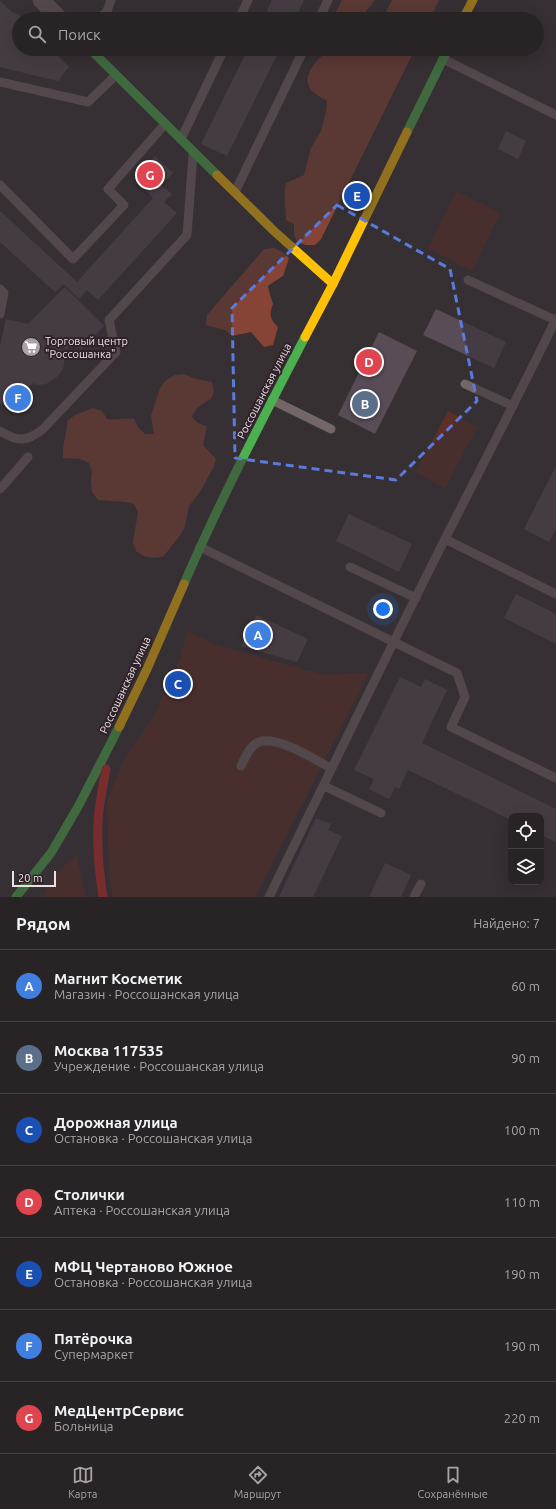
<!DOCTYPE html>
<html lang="ru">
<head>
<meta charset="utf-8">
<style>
  :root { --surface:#282426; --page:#302c2e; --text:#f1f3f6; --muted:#a5a4a7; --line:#444143; --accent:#aaa2a6 }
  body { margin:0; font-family:Ubuntu,sans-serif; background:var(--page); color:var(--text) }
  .controls { position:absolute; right:12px; bottom:12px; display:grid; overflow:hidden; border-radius:8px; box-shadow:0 4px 16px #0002 }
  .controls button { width:36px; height:36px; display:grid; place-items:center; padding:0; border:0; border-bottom:1px solid var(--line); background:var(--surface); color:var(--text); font:20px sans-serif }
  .scale { position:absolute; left:12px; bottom:10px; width:44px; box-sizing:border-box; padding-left:4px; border:2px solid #e9e0e4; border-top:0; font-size:11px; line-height:14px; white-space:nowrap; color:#e9e0e4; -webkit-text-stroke:3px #2f2229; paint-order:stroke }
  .you { position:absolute; left:383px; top:609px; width:14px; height:14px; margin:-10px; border:3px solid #fff; border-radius:50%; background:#1a73e8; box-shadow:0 0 0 6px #1a73e833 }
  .badge { display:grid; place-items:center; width:26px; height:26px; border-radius:50%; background:var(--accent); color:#fff; font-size:13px; font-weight:700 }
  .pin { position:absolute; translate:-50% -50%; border:2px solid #fff; box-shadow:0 1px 4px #0006 }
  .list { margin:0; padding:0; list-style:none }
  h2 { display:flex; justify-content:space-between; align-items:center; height:52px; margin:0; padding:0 16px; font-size:17px }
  h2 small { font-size:13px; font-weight:400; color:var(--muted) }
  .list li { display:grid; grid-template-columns:26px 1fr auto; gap:12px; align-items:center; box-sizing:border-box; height:72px; padding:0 16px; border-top:1px solid var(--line) }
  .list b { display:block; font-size:15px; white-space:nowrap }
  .list p { margin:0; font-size:13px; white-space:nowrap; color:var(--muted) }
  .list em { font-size:13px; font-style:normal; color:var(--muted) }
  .icon { flex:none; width:22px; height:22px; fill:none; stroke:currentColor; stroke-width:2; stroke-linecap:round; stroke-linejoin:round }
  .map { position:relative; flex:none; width:556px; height:897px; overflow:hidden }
  .search { position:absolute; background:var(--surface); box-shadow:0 4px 16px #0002; left:12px; right:12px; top:12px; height:44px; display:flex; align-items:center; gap:10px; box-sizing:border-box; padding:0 14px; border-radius:22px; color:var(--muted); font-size:15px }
  .sheet { height:556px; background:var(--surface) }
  nav { display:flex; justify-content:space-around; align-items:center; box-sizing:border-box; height:56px; border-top:1px solid var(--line); background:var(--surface); font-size:11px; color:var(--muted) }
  nav a { display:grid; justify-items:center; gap:2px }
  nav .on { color:var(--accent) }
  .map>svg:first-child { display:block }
</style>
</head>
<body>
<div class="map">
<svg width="556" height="897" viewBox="0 0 556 897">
  <rect width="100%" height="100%" fill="#363033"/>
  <g fill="#5d3027">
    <path d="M456 191 500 213 472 271 428 249Z"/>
    <path d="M448 411 477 427 445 488 416 472Z"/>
    <path d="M187 631 216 645 324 675 369 673 255 897H113L109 878 107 801 126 755 151 721 180 661Z"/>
    <path d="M78 854V863L86 897H43C49 878 63 867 78 854Z"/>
  </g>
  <g fill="#864436">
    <path d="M342 0H375L366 11 362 19H332Z"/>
    <path d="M392 0H439L430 19H385L386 12Z"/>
    <path d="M329 49H361L371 53 380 49H415L321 239 315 245H306L297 242 294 234V224L286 220C286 208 283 195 286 183L304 175 311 148 321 131 326 112 327 101C322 98 315 94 311 90 300 74 319 59 329 49Z"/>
    <path d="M274 248 282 252 289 258 283 276 275 281 268 286 270 295 273 304C269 314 270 320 278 327L273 345 264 347 251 332 232 336 225 330 206 325 207 315 264 249Z"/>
    <path d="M184 374 193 378 212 382C217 400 209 399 197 408 195 410 193 414 192 417L198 423 207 426 203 445 216 459 213 468 200 492 189 506 185 526 181 534 163 557 154 558 144 556 136 551 133 542 138 512 134 504C122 500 110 502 98 500L92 492 91 482 92 472 89 463 80 459 63 458C62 445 67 434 67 421L75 415 93 408 102 411 107 419C117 421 124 417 134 419L138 427 145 434H154L151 416 160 388 166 380 175 375Z"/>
  </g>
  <g fill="#584c57">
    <path d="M272 0H304L295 19H263Z"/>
    <path d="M0 1 12 12 28 19H19V49H51L69 67 58 81 0 67Z"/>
    <path d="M248 49H280L227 156 201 144Z"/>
    <path d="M506 131 526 141 518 159 498 149Z"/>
    <path d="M155 156 173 173 161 185 172 194 164 202 177 213 98 300 87 290 79 299 64 284 55 292 0 242V211L77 282 153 198 134 178Z"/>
    <path d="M65 287 104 326 81 349 73 342 66 350 62 346 61 348 65 358 63 369 57 377 46 384 38 385 33 383 10 406 0 404V346L6 319 28 324Z"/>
    <path d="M436 309 506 342 494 368 423 335Z"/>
    <path d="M379 332 417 351 375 434 338 415Z"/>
    <path d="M556 466V529L549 542 524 529Z"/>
    <path d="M349 514 412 544 399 572 336 541Z"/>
    <path d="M516 594 556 614V644L504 618Z"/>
    <path d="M256 615 308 639 297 662 241 646Z"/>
    <path d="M400 677 421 687 425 679 447 690 422 743 556 809V842L541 835V816H511V820L408 770 399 789 395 787 389 799 369 789 374 779 354 770Z"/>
    <path d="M316 818 331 824 328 830 342 836 313 897H279Z"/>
    <path d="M385 863 411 875 401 897H369Z"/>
  </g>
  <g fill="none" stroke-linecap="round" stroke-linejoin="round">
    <g stroke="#746567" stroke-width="9">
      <path d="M99 19 107 11 111 0"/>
      <path d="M239 19 248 0"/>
      <path d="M319 19 328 0"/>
      <path d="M443 59 556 115"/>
      <path d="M0 82 88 102 116 75"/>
      <path d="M181 139 224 49"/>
      <path d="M0 185 73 259 124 205 108 189 165 124"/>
      <path d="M235 192 304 49"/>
      <path d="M468 280 555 320"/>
      <path d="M0 289 4 293 0 314"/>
      <path d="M465 384 513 406"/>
      <path d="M272 400 331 429"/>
      <path d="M0 431C18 442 27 442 43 429L116 352 109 320 187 235 193 155"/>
      <path d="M0 489 28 457"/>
      <path d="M445 539 556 594"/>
      <path d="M200 547 457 673 465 697 451 727 556 778"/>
      <path d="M350 567 416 598"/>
      <path d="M241 766C245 758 250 745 259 742 277 735 315 760 331 768"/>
      <path d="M324 786 381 813"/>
      <path d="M269 897C327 778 385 658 445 539 482 466 520 393 556 319"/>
      <path d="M414 897 421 884"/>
    </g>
    <path stroke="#746567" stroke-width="17" d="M41 0 60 19"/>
    <g stroke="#4caf50" stroke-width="9">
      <path d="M90 49 217 175"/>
      <path d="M407 132 448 49"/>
      <path d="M184 584C220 500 263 418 305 337"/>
      <path d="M16 897 51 853 79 805 119 727"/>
    </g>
    <g stroke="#ffc107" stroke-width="9">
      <path d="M463 19 473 0"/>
      <path d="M217 175 274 231 333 284"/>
      <path d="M305 337 333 284 407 132"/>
      <path d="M119 727 147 669 184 584"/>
    </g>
    <path stroke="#c62828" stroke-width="9" d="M103 897C99 872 97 847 98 822 99 804 103 786 106 769"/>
  </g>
  <path d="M0 0H556V897H0ZM337 205 450 269 477 401 396 480 235 458 232 308Z" fill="#363033" fill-opacity=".55" fill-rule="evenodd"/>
  <path fill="none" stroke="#5a7adc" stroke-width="3" stroke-dasharray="8 5" stroke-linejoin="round" d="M337 205 450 269 477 401 396 480 235 458 232 308Z"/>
  <defs>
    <g id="supermarket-disc" transform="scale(1)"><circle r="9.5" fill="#aaa2a6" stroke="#2f2229"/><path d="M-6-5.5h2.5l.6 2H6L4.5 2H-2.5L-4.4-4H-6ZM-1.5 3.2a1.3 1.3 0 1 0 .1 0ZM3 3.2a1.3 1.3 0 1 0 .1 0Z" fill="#fff"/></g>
  </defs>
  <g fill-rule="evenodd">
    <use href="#supermarket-disc" x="31" y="347"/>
  </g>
  <g text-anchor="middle" stroke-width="4" stroke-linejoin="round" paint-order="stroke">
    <g font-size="11" fill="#e9e0e4" stroke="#2f2229" text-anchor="start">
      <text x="45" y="345">Торговый центр<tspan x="45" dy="13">"Россошанка"</tspan></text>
    </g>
    <g font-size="11" fill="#e9e0e4" stroke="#2f2229">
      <text transform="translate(264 391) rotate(-63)" y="4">Россошанская улица</text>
      <text transform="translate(125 685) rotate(-65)" y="4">Россошанская улица</text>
    </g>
  </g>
</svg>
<div class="controls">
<button><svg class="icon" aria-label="locate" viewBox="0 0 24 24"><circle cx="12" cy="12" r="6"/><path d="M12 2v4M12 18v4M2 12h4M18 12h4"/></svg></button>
<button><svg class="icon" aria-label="layers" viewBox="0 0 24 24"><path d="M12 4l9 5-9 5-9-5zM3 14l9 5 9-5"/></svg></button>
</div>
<div class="scale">20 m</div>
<div class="you"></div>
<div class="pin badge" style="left:258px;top:635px;background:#3f7fe0">A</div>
<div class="pin badge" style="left:365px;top:404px;background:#5c6f8a">B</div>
<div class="pin badge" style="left:178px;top:684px;background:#1a4fb4">C</div>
<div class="pin badge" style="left:369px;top:362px;background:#e0444e">D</div>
<div class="pin badge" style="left:357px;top:196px;background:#1a4fb4">E</div>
<div class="pin badge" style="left:18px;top:398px;background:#3f7fe0">F</div>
<div class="pin badge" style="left:150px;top:175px;background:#e0444e">G</div>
<div class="search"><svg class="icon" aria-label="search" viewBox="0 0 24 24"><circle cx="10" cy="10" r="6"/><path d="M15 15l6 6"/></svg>Поиск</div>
</div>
<section class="sheet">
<h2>Рядом<small>Найдено: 7</small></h2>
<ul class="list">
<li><span class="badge" style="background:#3f7fe0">A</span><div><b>Магнит Косметик</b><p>Магазин · Россошанская улица</p></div><em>60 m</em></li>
<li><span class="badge" style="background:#5c6f8a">B</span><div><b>Москва 117535</b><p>Учреждение · Россошанская улица</p></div><em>90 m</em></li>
<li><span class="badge" style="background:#1a4fb4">C</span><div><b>Дорожная улица</b><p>Остановка · Россошанская улица</p></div><em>100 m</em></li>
<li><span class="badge" style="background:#e0444e">D</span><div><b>Столички</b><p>Аптека · Россошанская улица</p></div><em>110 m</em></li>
<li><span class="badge" style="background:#1a4fb4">E</span><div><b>МФЦ Чертаново Южное</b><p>Остановка · Россошанская улица</p></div><em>190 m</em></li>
<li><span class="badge" style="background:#3f7fe0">F</span><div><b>Пятёрочка</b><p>Супермаркет</p></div><em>190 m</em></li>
<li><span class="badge" style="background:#e0444e">G</span><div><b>МедЦентрСервис</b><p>Больница</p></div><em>220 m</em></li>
</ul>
</section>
<nav>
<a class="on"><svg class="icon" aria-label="map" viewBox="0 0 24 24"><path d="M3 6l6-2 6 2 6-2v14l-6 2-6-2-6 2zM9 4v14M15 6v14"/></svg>Карта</a>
<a><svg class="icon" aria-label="directions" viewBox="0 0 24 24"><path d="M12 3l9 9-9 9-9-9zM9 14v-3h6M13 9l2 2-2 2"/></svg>Маршрут</a>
<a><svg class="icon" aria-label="saved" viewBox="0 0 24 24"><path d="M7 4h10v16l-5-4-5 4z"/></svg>Сохранённые</a>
</nav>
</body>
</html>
